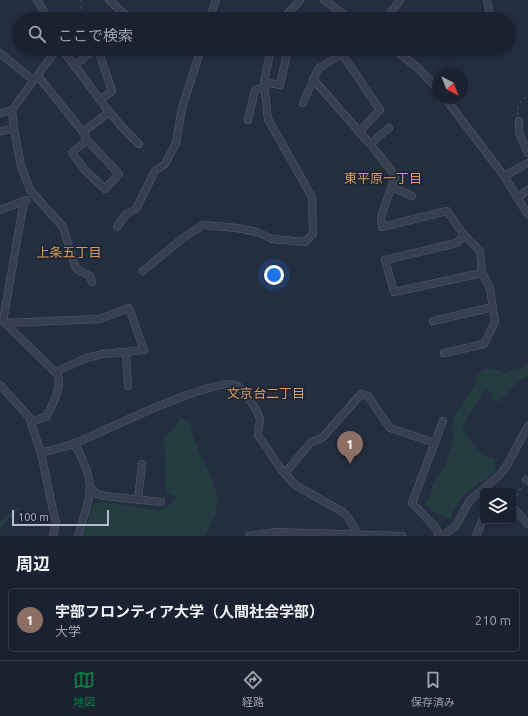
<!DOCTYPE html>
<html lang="ja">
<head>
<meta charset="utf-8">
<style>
  :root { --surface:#1a2230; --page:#272f3c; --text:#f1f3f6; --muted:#9fa4ab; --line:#383f4c; --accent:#0b8043 }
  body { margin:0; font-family:Ubuntu,"Noto Sans JP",sans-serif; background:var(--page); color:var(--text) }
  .controls { position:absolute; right:12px; bottom:12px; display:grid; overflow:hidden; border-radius:6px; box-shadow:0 2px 6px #0003 }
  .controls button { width:36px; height:36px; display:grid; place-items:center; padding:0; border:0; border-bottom:1px solid var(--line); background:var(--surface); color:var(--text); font:20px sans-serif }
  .compass { position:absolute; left:432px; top:68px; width:36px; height:36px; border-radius:50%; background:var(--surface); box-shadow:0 2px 6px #0003; rotate:138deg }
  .scale { position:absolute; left:12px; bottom:10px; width:97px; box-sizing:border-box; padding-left:4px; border:2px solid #b4bbcb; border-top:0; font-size:11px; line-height:14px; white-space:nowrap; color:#b4bbcb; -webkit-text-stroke:3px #1c2535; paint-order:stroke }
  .you { position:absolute; left:274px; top:275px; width:14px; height:14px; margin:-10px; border:3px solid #fff; border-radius:50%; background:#1a73e8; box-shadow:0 0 0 6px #1a73e833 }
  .badge { display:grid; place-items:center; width:26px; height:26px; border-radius:50%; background:var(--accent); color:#fff; font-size:13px; font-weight:700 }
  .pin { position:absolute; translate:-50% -33px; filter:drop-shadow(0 1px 2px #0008) }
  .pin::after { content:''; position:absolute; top:21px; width:14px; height:12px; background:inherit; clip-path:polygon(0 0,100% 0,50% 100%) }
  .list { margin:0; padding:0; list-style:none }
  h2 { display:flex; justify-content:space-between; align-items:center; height:52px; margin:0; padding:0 16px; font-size:17px }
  h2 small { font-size:13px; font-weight:400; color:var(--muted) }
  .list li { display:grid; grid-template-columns:26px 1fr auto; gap:12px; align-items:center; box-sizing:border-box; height:64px; margin:0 8px 8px; padding:0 8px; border:1px solid var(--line); border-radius:6px }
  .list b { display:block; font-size:15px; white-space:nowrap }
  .list p { margin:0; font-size:13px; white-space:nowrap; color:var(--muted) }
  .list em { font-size:13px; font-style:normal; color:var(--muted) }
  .icon { flex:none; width:22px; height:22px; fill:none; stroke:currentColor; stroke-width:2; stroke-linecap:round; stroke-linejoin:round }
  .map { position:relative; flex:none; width:528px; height:536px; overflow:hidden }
  .search { position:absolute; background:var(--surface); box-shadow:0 2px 6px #0003; left:12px; right:12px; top:12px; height:44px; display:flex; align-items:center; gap:10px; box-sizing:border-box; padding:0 14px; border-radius:22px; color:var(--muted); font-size:15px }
  .sheet { height:124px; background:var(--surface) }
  nav { display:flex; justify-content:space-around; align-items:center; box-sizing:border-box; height:56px; border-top:1px solid var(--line); background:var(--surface); font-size:11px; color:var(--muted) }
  nav a { display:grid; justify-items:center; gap:2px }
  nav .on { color:var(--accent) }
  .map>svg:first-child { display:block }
</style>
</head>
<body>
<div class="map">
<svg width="528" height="536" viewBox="0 0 528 536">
  <rect width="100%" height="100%" fill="#232e40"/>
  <g fill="#253d41">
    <path d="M528 362V376L519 381 499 402 492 399 491 391 485 390 462 427 466 435 484 456 494 459 496 472 465 494 458 503 450 520 433 511 426 505 436 477 442 472 450 451 453 437 452 424 455 414 474 387 477 375 484 369H495L505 373 521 368Z"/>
    <path d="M181 418 190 422C193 451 218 476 217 504 217 515 209 527 205 536H83L93 505 102 502 159 510 168 507 176 497 166 492 164 437 172 430Z"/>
    <path d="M16 508H20L4 523 0 531V522Z"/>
  </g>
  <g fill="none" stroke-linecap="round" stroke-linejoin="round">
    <g stroke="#555e6e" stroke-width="8">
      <g id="minor">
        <path d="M37 0 48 19"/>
        <path d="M109 0 130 19"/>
        <path d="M324 0 350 19"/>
        <path d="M487 0 491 19"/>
        <path d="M209 19 216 0"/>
        <path d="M283 19 300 0"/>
        <path d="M386 19 400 0"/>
        <path d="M61 49C88 80 108 116 139 144"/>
        <path d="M98 49 112 91 101 99"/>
        <path d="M165 49 168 51 171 49"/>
        <path d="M394 49 418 68 438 89"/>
        <path d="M0 53 33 80"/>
        <path d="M342 54 380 110 359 132"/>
        <path d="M75 65 95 49"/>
        <path d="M38 76 83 132 87 140 119 174 105 189 85 170 72 153 87 140"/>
        <path d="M313 79 370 144 391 170 395 177 381 217 382 227 447 211 464 235 457 243 385 260 394 292 482 273 490 288 495 322 484 344 444 353"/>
        <path d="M264 82 280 85 288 49"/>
        <path d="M445 98 504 176 528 215"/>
        <path d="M303 103 318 69 348 49"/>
        <path d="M0 113 12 110"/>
        <path d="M248 120 255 90 265 87"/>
        <path d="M519 121V133L528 153"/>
        <path d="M14 129 21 166 30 190 63 227 75 266 78 270 90 276 92 282"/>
        <path d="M0 131 14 129 12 110 57 49"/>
        <path d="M83 132 109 112"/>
        <path d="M370 144 389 128"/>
        <path d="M504 176 528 163"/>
        <path d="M392 187 412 196"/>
        <path d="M518 197 528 190"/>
        <path d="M24 201 3 321 58 375C62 388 53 403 47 416L31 422"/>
        <path d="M0 210 26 200"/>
        <path d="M117 227 126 214 136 209 155 171 165 164 176 143 182 108 201 49"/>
        <path d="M464 235 480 251 482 273"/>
        <path d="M143 271 183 238 203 225 237 228 257 232 272 239 305 242 313 234 312 197 268 119 264 82 271 49"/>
        <path d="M433 321 493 307"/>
        <path d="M5 323 99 319 129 308 144 350 103 354 86 358 56 372"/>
        <path d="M126 353 128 386"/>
        <path d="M0 385 29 417 41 453 54 515 56 522 53 536"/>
        <path d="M74 443C98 486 91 492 78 536"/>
        <path d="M41 453C52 450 65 447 76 443 102 432 215 376 236 385 243 388 259 412 260 420 260 424 258 430 258 435L281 469 295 485 343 512 348 517 357 533"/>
        <path d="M285 473 311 442 322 438 361 394 368 396 390 428 435 443"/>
        <path d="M526 480 528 481"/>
        <path d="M91 488 97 494 105 496 161 502"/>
        <path d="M138 500 142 464"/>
        <path d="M513 508 528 524"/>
        <path d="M249 536 276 532 402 536"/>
        <path d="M439 536 436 528 412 503 443 421"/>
        <path d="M441 536 455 527 470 500 500 475 507 465 528 426"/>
        <path d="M476 536 483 519"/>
      </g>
    </g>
    <g stroke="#435a5e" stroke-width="1" stroke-dasharray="3 3" stroke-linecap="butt">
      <path d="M81 0 82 19"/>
      <path d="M518 115V106L524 98 528 97"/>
      <path d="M516 502V497L522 486"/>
    </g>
    <use href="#minor" stroke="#374050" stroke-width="7"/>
  </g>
  <g text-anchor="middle" stroke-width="3.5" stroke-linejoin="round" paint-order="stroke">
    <g font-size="13" fill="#dc9a5d" stroke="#1c2535">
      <text x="383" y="183">東平原一丁目</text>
      <text x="69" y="257">上条五丁目</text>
      <text x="266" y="398">文京台二丁目</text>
    </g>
  </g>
</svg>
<div class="controls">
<button><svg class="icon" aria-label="layers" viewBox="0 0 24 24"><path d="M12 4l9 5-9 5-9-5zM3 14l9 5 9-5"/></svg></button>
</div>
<svg class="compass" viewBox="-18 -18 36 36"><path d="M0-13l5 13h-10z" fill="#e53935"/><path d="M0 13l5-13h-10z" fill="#9fa4ab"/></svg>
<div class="scale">100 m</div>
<div class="you"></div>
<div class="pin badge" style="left:350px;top:464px;background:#8d6e63">1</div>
<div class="search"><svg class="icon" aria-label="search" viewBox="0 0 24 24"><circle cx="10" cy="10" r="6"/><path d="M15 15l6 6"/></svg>ここで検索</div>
</div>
<section class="sheet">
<h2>周辺<small></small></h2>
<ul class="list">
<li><span class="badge" style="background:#8d6e63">1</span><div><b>宇部フロンティア大学（人間社会学部）</b><p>大学</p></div><em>210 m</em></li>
</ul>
</section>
<nav>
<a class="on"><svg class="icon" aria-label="map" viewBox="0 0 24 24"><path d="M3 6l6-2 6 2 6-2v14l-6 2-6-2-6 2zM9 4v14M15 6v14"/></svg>地図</a>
<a><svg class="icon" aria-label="directions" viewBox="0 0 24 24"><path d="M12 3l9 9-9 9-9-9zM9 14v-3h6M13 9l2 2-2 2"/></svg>経路</a>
<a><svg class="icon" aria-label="saved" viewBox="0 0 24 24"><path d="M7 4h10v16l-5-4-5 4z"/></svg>保存済み</a>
</nav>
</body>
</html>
